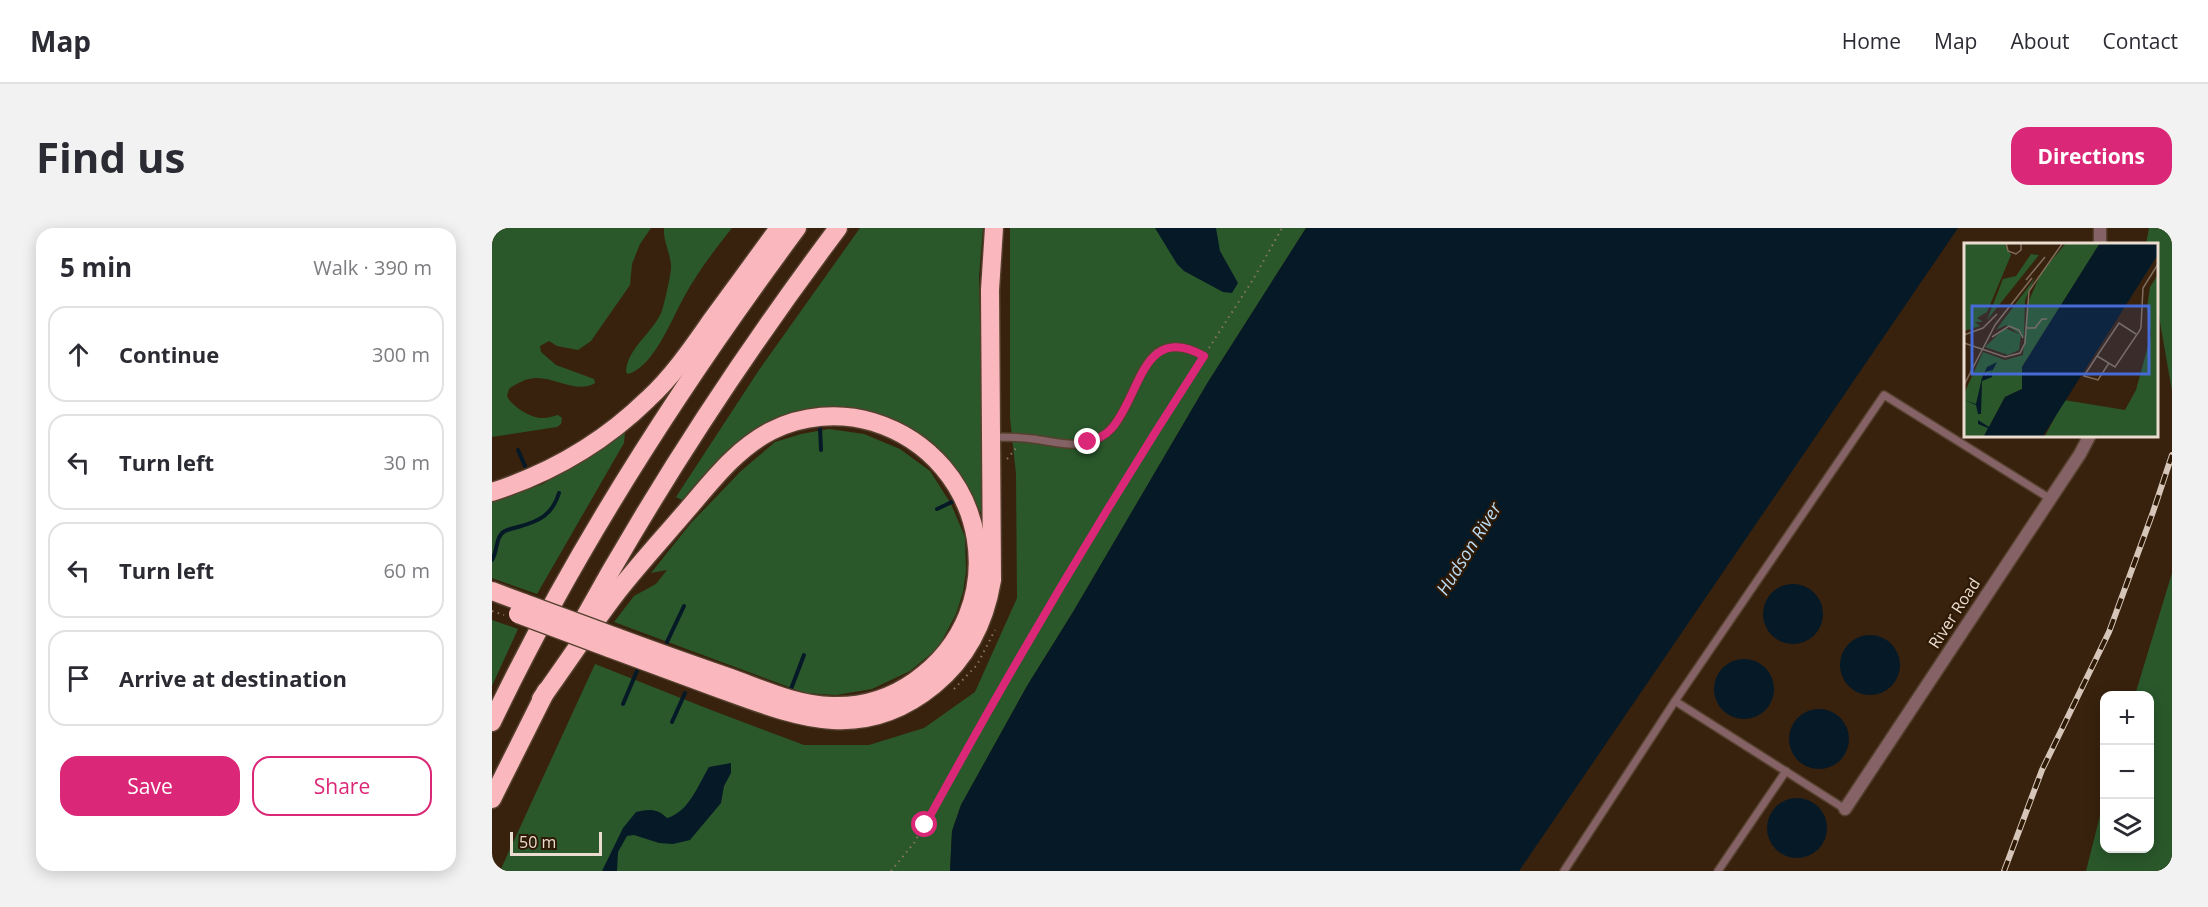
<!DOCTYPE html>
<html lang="en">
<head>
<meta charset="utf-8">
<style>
  :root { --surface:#fff; --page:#f2f2f3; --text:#2b2b33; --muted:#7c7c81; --line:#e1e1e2; --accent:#db2777 }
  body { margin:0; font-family:"Open Sans",sans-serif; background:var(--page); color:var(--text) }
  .controls { position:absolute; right:18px; bottom:18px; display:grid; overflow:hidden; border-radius:12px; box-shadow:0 3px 15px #0003 }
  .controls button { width:54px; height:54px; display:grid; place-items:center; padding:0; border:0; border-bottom:2px solid var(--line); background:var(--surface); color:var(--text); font:30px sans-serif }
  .scale { position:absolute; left:18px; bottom:15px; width:92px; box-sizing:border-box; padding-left:6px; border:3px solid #ebdcd0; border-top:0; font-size:16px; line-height:21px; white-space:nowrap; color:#ebdcd0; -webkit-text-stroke:4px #2e1905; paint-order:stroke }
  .stop { position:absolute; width:18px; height:18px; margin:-14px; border:4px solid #db2777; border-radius:50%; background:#fff }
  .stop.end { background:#db2777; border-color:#fff; box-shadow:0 2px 6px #0008 }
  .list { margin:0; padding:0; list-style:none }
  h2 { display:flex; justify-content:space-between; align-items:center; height:78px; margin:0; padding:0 24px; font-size:26px }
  h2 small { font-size:20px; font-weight:400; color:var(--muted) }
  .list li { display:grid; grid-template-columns:39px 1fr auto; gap:18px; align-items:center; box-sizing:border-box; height:96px; margin:0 12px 12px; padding:0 12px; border:2px solid var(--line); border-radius:18px }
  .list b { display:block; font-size:22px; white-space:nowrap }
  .list em { font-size:20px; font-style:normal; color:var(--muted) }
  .actions { display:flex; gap:12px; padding:18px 24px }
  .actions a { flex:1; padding:14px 0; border:2px solid var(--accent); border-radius:18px; text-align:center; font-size:21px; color:var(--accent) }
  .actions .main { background:var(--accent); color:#fff }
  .icon { flex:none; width:33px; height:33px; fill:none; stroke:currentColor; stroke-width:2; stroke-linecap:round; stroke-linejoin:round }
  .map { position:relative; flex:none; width:1680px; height:643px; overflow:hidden; border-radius:18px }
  header { display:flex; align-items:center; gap:36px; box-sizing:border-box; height:84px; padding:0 30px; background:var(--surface); border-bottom:2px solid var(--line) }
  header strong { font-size:28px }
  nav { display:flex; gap:33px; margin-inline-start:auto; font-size:21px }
  .intro { display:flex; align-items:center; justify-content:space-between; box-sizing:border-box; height:144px; padding:0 36px }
  h1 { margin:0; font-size:42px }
  .button { padding:15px 27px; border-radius:18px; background:var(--accent); color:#fff; font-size:21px; font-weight:700 }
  main { display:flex; gap:36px; padding:0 36px }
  aside { flex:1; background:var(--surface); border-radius:18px; box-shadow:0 3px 15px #0003 }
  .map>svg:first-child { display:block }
</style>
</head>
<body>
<header>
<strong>Map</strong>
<nav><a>Home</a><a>Map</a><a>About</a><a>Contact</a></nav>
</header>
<div class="intro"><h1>Find us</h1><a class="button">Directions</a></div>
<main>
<aside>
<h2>5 min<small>Walk · 390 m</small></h2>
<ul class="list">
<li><svg class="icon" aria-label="ahead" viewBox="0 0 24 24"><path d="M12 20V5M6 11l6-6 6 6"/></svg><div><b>Continue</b></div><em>300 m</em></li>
<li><svg class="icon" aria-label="left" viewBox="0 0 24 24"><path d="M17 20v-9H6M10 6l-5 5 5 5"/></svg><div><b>Turn left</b></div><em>30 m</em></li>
<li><svg class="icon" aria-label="left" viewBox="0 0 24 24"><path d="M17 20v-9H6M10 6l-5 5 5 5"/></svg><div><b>Turn left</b></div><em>60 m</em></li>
<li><svg class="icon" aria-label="arrive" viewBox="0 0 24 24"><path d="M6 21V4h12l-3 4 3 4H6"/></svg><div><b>Arrive at destination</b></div></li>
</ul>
<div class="actions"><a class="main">Save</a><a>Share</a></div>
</aside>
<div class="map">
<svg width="1680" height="643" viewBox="0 0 1680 643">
  <rect width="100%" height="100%" fill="#38220e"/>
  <g fill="#2a582b">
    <path d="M0 0H159L148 16 140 36 138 57 99 113 86 122 65 118 57 113 48 118 49 124 64 137 102 151 103 155C87 166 62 149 43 150 33 151 25 155 17 161L15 168C19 178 40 191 51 190 56 190 61 188 66 187L70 190 69 196 65 199 0 209Z"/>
    <path d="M172 0H240C223 21 205 45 192 69 180 90 162 139 136 146L134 144C135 120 161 105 170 83 172 76 180 44 179 37 178 24 171 13 172 0Z"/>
    <path d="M368 0H491L487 48 492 291 471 250 455 229 442 218 403 193 359 180 270 198 229 230 192 273 184 269 267 142Z"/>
    <path d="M518 0H814L716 154 581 384 535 458 469 577 460 603 458 643H8L103 436 219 482 312 517H377L432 500 483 464 525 370 524 246 518 190Z"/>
    <path d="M1657 0H1680V163L1664 71V16H1654Z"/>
    <path d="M337 201 372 206 408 221 438 243 459 276 473 309 474 343 471 364 464 386 446 420 418 443 380 461 344 467 313 465 122 394 142 368 164 356 175 342 159 345 199 295 249 243 283 214 309 206Z"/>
    <path d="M133 204 132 215 45 366 0 350V273L51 256Z"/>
    <path d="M1680 345V643H1594L1612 572V620H1658V467H1643Z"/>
    <path d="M0 392 26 401 0 458Z"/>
  </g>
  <g fill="#051927">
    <path d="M663 0H724L728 23 746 55 740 65 731 64 692 43 685 36Z"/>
    <path d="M814 0H1466L1027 643H458L460 603 469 577 535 458 581 384 716 154Z"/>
    <circle cx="1301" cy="386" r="30"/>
    <circle cx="1378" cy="437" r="30"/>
    <circle cx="1252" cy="461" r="30"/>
    <circle cx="1327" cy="511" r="30"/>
    <path d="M239 535V545L232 558 229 575 198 612 181 616 167 615 142 607 135 608 126 624 125 643H110L131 600 144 584C157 581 165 580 175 590 197 584 206 557 217 539Z"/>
    <circle cx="1305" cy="600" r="30"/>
  </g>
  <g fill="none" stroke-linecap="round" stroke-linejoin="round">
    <g stroke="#051927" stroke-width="4">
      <path d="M328 199 329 222"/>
      <path d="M26 222 33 238"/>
      <path d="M445 281 462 273"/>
      <path d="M0 332C6 323 3 308 13 303 17 301 22 300 26 299 48 293 60 287 67 265"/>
      <path d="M175 414 192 378"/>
      <path d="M299 461 312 427"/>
      <path d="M131 476 145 443"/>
      <path d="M180 494 193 465"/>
    </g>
    <g stroke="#55402d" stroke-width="10">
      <g id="lane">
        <path d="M500 209C513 209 527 209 541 211 565 214 586 222 609 209 650 185 642 89 712 128"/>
        <path d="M1353 581 1183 473 1392 167 1557 270"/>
        <path d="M1072 643 1183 473"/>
        <path d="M1226 643 1294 543"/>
      </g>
    </g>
    <g stroke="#55402d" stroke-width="15">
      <g id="street">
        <path d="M1608 16V0"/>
        <path d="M1353 581 1588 226 1598 207"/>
      </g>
    </g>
    <g stroke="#55402d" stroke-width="21">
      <g id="highway">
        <path d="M0 264C59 245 112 214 156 171 181 148 200 120 219 93 242 62 264 31 287 0"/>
        <path d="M0 363 32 375"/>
        <path d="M86 401C163 261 250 128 346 0"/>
        <path d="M117 420C154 434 191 447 228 461 305 489 370 516 442 457 475 430 493 394 500 352L498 62 502 0"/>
        <path d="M49 471C75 435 99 398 126 363 148 335 172 309 195 282 220 253 244 221 279 203 310 187 348 184 381 194 498 230 524 382 423 453 399 470 370 479 340 478 304 477 272 462 239 450 201 437 162 423 124 409"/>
        <path d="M0 494C83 320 190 155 305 0"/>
        <path d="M0 571 54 463"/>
      </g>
    </g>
    <g stroke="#897666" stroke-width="2" stroke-dasharray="1.5 4.5" stroke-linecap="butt">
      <path d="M717 120 762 50 790 0"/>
      <path d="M515 231 525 219"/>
      <path d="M0 383 12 387"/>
      <path d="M462 461 485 437 503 402"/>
      <path d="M399 643 422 615 492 489 620 274 707 135"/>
    </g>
    <use href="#lane" stroke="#846265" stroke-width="7"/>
    <use href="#street" stroke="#846265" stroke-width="12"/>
    <use href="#highway" stroke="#fab8be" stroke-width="18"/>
    <g stroke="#d6c6b9" stroke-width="6">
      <path id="rail" d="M1512 643 1550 542 1617 404 1661 284 1680 227"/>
    </g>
    <use href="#rail" stroke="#2e1905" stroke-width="4" stroke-dasharray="11" stroke-linecap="butt"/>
    <g stroke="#55402d" stroke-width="21" stroke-linecap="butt">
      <g id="highway-bridge">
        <path d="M32 375 124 409"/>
        <path d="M26 386 117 420"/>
      </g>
    </g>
    <use href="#highway-bridge" stroke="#fab8be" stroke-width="18"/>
  </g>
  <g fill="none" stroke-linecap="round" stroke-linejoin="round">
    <path stroke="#db2777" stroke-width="8" d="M433 597C520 438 613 281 712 128 651 94 649 166 620 200 613 208 605 211 596 214"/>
  </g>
  <g text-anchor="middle" stroke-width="4.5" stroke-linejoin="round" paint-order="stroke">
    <g font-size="16" fill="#ebdcd0" stroke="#2e1905">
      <text transform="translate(1462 385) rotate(-57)" y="6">River Road</text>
    </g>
    <g font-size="18" font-style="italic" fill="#b9daf4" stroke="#2e1905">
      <text transform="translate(977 321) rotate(-58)" y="6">Hudson River</text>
    </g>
  </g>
  <g transform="translate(1472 15)">
    <rect width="194" height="194" fill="#38220e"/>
    <path d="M0 0H40L47 12 23 69 13 75 19 79H11L16 83 0 88ZM102 0H136L58 124V146L41 154 20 193H0V151L19 109 41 117 59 112 63 62 77 30ZM67 11 75 12 23 77 39 36 52 33ZM193 33V193H81L100 157 161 167 172 147 187 92 183 65 186 44ZM71 35 61 57 60 94 42 82 32 87ZM41 85 57 92 55 107 44 112 21 104Z" fill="#2a582b"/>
    <path d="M136 0H193V13L79 193H20L24 185 14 181V177L25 184 41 154 58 146V124ZM33 119 29 127 21 129V133L28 129V134L18 138 17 171H14L12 162 0 157 12 161 18 135 23 124Z" fill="#051927"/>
    <path fill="none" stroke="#806c5c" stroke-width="1.5" d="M42 0 44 8 52 11 57 7V0M62 37 81 14M62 85H71L78 76H83M172 91 155 80 133 113 151 124 176 87 177 84 179 45 194 21M0 92 19 85 33 71M28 94 45 83 55 87 59 95M0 100 41 114 56 110 61 100 65 48 98 1M133 113 120 133 134 137 145 120M0 142 31 82 68 35"/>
    <path fill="#466ad6" fill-opacity="0.15" stroke="#466ad6" stroke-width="3" d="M8 63H185V131H8Z"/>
    <rect width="194" height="194" fill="none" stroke="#ebdcd0" stroke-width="3"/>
  </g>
</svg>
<div class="controls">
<button>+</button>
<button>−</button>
<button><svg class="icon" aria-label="layers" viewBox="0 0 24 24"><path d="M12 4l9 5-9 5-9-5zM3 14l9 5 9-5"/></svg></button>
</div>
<div class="scale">50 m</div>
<div class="stop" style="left:433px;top:597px"></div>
<div class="stop end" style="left:596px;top:214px"></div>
</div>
</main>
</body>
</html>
